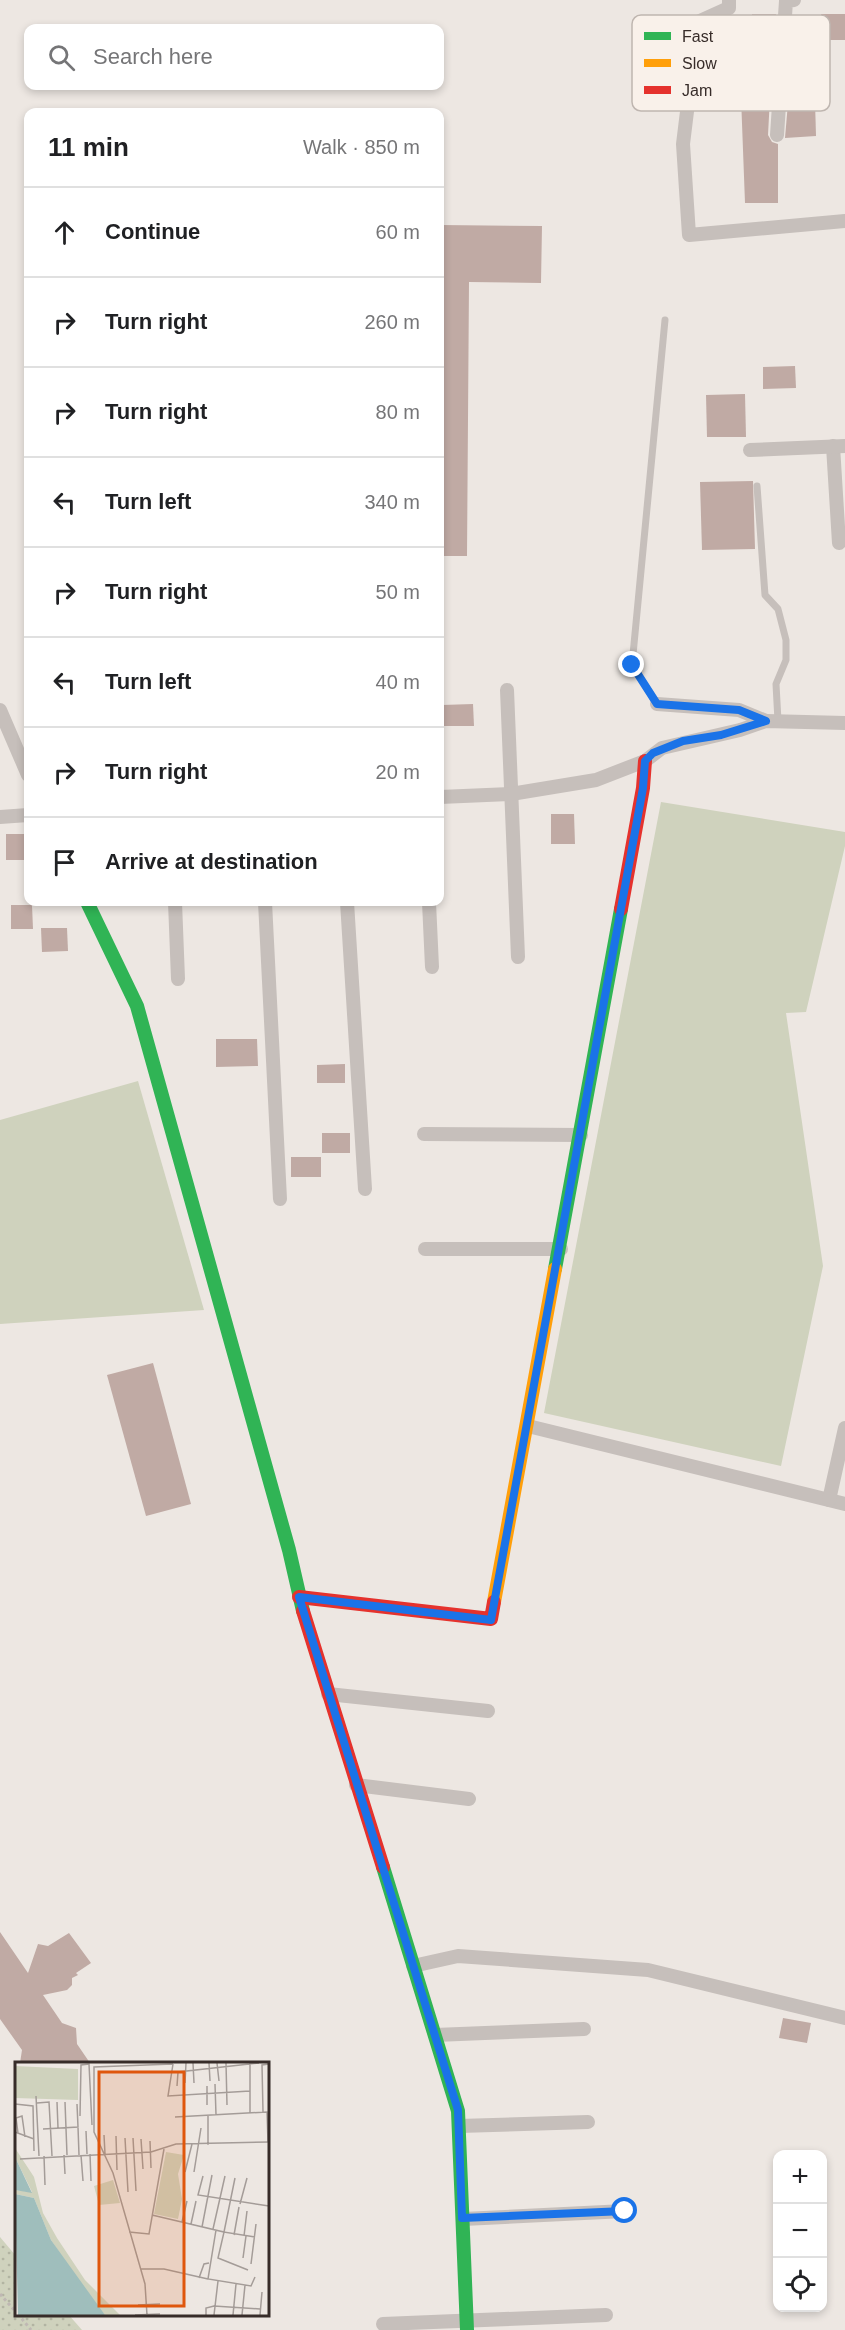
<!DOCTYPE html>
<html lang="en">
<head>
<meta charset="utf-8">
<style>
  :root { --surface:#fff; --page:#f6f6f6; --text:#202124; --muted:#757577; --line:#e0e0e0 }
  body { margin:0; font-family:Helvetica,sans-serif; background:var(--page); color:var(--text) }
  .controls { position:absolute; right:18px; bottom:18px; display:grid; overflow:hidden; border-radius:12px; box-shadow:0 3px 9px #0003 }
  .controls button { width:54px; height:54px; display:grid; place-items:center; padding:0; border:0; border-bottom:2px solid var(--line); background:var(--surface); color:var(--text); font:30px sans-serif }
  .stop { position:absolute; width:18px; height:18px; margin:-14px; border:4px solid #1a73e8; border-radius:50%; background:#fff }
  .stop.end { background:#1a73e8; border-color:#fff; box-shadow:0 2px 6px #0008 }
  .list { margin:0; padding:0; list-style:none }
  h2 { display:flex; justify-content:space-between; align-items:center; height:78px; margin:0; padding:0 24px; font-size:26px }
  h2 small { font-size:20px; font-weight:400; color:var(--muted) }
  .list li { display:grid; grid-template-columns:39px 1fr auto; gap:18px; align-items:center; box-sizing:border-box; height:90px; padding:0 24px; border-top:2px solid var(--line) }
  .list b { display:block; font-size:22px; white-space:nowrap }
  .list em { font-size:20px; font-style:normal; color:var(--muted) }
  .icon { flex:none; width:33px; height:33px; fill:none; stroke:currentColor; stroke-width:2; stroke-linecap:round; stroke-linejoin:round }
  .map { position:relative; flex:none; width:845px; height:2330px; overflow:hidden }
  .search { position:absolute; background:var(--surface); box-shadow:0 3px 9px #0003; left:24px; top:24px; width:420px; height:66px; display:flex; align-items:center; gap:15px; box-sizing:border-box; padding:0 21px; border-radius:12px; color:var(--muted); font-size:22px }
  .panel { position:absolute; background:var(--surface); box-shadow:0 3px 9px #0003; left:24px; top:108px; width:420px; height:798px; border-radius:12px }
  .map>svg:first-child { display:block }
</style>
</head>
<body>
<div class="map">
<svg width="845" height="2330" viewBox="0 0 845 2330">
  <defs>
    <pattern id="park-dots" width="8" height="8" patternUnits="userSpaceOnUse" patternTransform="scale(1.5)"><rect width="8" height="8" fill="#cfd2bd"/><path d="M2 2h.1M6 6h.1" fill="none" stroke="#b2b4a2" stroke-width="1.8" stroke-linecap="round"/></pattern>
  </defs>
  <rect width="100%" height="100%" fill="#ede7e2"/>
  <g fill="#cfd2bd">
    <path d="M661 802 845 832V846L806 1012 786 1013 823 1266 781 1466 544 1413Z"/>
    <path d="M138 1081 204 1310 0 1324V1120Z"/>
  </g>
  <path fill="url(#park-dots)" d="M0 2237 16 2256V2314H68L82 2330H0Z"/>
  <g fill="#c0aaa4">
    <path d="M752 14H776L772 71H748L747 43H753Z"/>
    <rect x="821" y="14" width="24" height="26"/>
    <path d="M741 97H770L768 135 772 142 778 144V203H745Z"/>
    <path d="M815 101 816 136 785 138 788 103Z"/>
    <path d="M440 225 542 226 541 283 469 282 467 556H440Z"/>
    <path d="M795 366 796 388 763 389V367Z"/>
    <path d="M745 394 746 437H707L706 395Z"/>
    <path d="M753 481 755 549 702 550 700 482Z"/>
    <path d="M473 704 474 726H442V705Z"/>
    <path d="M551 814H574L575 844H551Z"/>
    <path d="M6 834H27L28 860H6Z"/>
    <path d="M11 905H32L33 929H11Z"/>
    <path d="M41 928H67L68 951 42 952Z"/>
    <path d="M216 1039H257L258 1066 216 1067Z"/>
    <path d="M345 1064V1083H317V1065Z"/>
    <rect x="322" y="1133" width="28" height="20"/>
    <rect x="291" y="1157" width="30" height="20"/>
    <path d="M153 1363 191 1504 146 1516 107 1375Z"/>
    <path d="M0 1932 28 1973 38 1944 48 1946 69 1933 91 1963 76 1973 78 1975 72 1978V1985L67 1990 43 1995 62 2023 76 2028 77 2044 90 2063H20L22 2050 0 2019Z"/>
    <path d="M783 2018 811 2023 807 2043 779 2038Z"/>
  </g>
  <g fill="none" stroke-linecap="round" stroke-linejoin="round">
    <g stroke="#bfb8b3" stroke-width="3" stroke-dasharray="3 3" stroke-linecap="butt">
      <path d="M0 2294 16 2312"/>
      <path d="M18 2314 31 2330"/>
    </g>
    <g stroke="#c6bfbb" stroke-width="7">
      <path d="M757 486 765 595 778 609 786 640V660L776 684 778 721"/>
      <path d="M657 704 632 665 665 320"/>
    </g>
    <g stroke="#c6bfbb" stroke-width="14">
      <path d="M729 0V8L698 22 683 144 689 235 845 221"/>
      <path d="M777 135 786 1 794 0"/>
      <path d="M833 446 839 543"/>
      <path d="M750 450 845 446"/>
      <path d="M507 690 518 957"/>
      <path d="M657 704 739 710 766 721"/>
      <path d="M0 710 28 775"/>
      <path d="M440 797 511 794 596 780 645 761 662 748 740 730 766 721 845 723"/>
      <path d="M0 817 28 815"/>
      <path d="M175 902 178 979"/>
      <path d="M265 902 280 1199"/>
      <path d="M347 902 365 1189"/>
      <path d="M429 902 432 967"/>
      <path d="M424 1134 581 1135"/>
      <path d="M425 1249H561"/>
      <path d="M528 1426 845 1504"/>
      <path d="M829 1500 845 1428"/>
      <path d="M328 1694 488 1711"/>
      <path d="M356 1785 469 1799"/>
      <path d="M413 1966 458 1956 648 1970 845 2018"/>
      <path d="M435 2035 584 2029"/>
      <path d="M459 2126 588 2122"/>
      <path d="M463 2219 625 2211"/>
      <path d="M383 2324 606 2315"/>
    </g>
    <g stroke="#30b455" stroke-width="14">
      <path d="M87 902 137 1006 289 1550 303 1611"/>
      <path d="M555 1269 621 909"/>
      <path d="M383 1867 458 2111 467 2330"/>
    </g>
    <path stroke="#ff9f0a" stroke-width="14" d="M494 1602 555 1269"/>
    <g stroke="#e5322d" stroke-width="14">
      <path d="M621 909 643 788 645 761"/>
      <path d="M299 1597 491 1619 494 1602"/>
      <path d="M303 1611 383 1867"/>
    </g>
  </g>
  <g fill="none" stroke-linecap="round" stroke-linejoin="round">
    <path stroke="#1a73e8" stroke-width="8" d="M625 2211 462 2218 458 2110 299 1597 491 1620 643 788 645 761 653 753 683 741 721 735 766 721 739 710 657 704 632 665"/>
  </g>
  <g transform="translate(15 2062)">
    <rect width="254" height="254" fill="#ede7e2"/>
    <path d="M0 4 63 7V38L0 36ZM151 90 169 93 163 112 167 137 163 157 139 152ZM98 118 105 141 84 143 79 124Z" fill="#cfd2bd"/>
    <path d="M0 86 19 115 28 151 42 176 70 218 105 253H90L76 237 36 178 19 136 0 132V128L17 130 0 95Z" fill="#cfd2bd"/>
    <path d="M0 95 17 131 0 128ZM0 132 19 136 36 178 90 253H3Z" fill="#9fbebc"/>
    <path fill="none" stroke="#a49c98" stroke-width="1.5" d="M178 1 179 21M194 1 195 19M202 1 204 19M211 1 212 43M158 2 153 34 235 29M170 21 171 1M200 22 201 53M162 24 163 10 244 1M192 24V43M21 34 24 94M42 40 43 66M50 40 52 93M22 41 34 40 37 94M0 42 18 44 19 89M248 50 247 3 254 2M235 51V1M193 53V83M65 54 66 3 74 2 77 63M160 55 252 50 253 80M63 65 64 93M28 67 63 65 62 42M71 69 72 92M0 70 19 77M3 71 1 56 7 54 10 75M89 73 90 92M101 74 102 108M110 76 113 130M118 76 121 129M126 77 128 107M135 79 136 106M75 92 76 119M49 93 50 112M66 93 68 119M29 94 30 123M5 97 136 90 161 82 254 80M170 110 177 82M179 110 186 66M188 114 183 133 254 144M225 142 232 116M137 153 209 170 220 116M167 160 172 139M176 162 181 139M187 165 197 113M198 167 210 114M201 168 193 217 236 224 240 215M114 170 134 172 149 87M219 173 224 145M229 174 232 149M228 196 231 174M236 202 241 162M126 207H149L193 217M233 208 203 196 209 170 240 175M184 216 189 202 194 201M123 243 145 242M120 253 145 252M132 253 130 222 98 111 79 70V5L158 2M191 253V246L199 244 245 247M199 253 203 219M218 253 221 222M227 253 230 223M245 253 247 230"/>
    <path fill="#df570d" fill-opacity="0.15" stroke="#df570d" stroke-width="3" d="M84 10H169V244H84Z"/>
    <rect width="254" height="254" fill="none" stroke="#372c29" stroke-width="3"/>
  </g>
  <rect x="632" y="15" width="198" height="96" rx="9" fill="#f9f1ea" stroke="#bfb6b0" stroke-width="1.5"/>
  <rect x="644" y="32" width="27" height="8" fill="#30b455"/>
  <rect x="644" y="59" width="27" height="8" fill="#ff9f0a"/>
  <rect x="644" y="86" width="27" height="8" fill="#e5322d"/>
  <g font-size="16" fill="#372c29">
    <text x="682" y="42">Fast</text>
    <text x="682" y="69">Slow</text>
    <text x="682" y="96">Jam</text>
  </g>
</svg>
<div class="controls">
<button>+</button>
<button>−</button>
<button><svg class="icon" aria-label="locate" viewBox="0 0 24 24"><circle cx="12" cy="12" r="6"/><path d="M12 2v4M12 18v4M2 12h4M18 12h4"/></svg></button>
</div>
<div class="stop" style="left:625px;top:2211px"></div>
<div class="stop end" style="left:632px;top:665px"></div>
<div class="search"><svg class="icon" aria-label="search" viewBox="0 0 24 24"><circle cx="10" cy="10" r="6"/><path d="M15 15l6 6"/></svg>Search here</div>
<section class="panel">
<h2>11 min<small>Walk · 850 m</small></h2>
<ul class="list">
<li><svg class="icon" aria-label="ahead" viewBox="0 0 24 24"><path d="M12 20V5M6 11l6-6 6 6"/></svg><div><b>Continue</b></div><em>60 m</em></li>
<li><svg class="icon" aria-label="right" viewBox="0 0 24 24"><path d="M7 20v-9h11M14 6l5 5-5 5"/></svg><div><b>Turn right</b></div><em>260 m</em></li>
<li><svg class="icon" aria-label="right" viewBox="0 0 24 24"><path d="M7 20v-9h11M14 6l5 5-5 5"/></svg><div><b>Turn right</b></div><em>80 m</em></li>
<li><svg class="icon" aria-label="left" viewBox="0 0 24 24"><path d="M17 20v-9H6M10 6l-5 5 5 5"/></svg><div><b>Turn left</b></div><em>340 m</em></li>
<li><svg class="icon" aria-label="right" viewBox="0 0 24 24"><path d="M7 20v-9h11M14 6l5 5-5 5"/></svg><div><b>Turn right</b></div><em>50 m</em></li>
<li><svg class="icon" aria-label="left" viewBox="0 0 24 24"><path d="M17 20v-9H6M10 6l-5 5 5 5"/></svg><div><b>Turn left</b></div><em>40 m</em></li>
<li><svg class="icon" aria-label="right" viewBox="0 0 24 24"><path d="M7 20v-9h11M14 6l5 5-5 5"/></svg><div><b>Turn right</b></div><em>20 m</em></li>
<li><svg class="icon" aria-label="arrive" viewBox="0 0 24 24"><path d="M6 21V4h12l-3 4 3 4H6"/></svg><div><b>Arrive at destination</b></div></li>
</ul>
</section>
</div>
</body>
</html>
